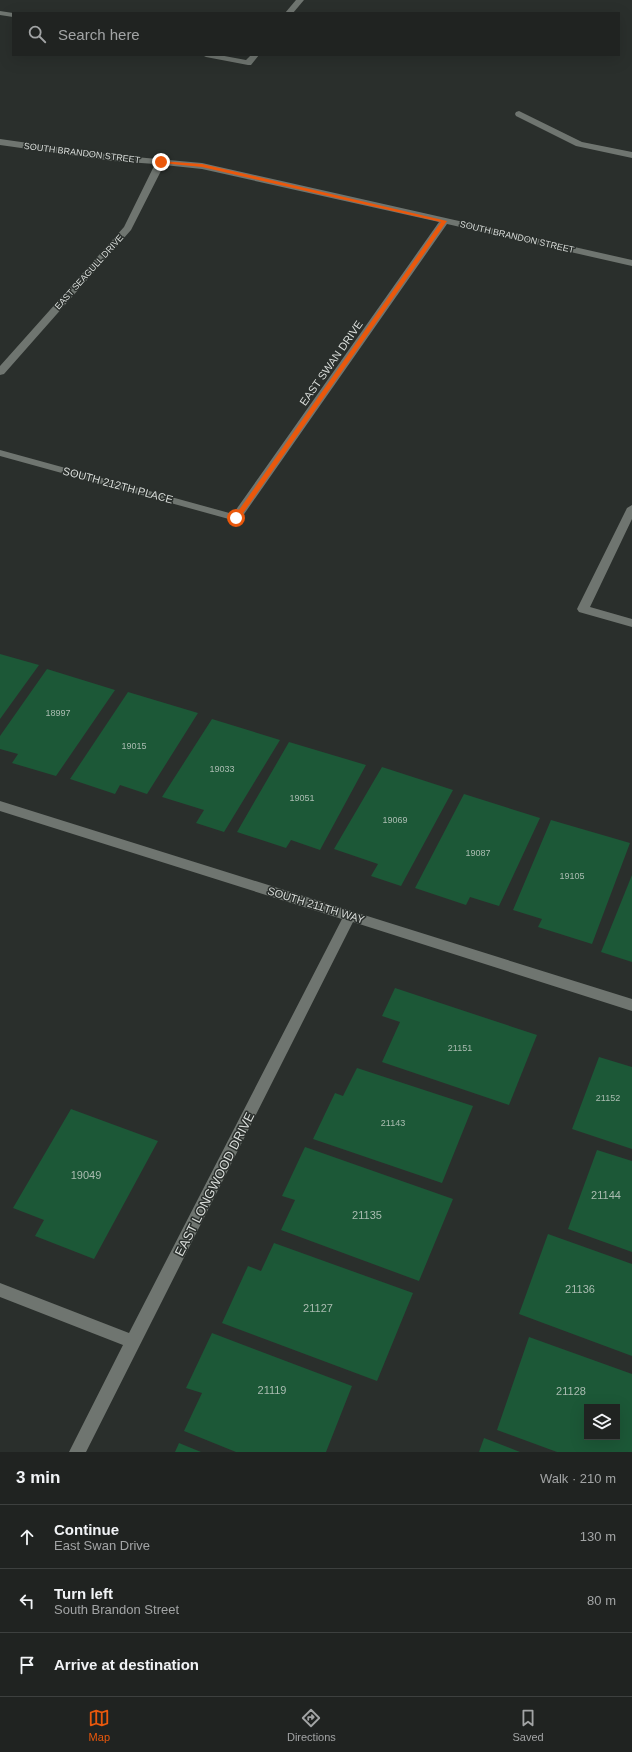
<!DOCTYPE html>
<html lang="en">
<head>
<meta charset="utf-8">
<style>
  :root { --surface:#202321; --page:#282b2a; --text:#f1f3f6; --muted:#a2a4a5; --line:#3d403f; --accent:#ea580c }
  body { margin:0; font-family:Arial,sans-serif; background:var(--page); color:var(--text) }
  .controls { position:absolute; right:12px; bottom:12px; display:grid; overflow:hidden; border-radius:0px; box-shadow:0 4px 16px #0002 }
  .controls button { width:36px; height:36px; display:grid; place-items:center; padding:0; border:0; border-bottom:1px solid var(--line); background:var(--surface); color:var(--text); font:20px sans-serif }
  .stop { position:absolute; width:12px; height:12px; margin:-9px; border:3px solid #ea580c; border-radius:50%; background:#fff }
  .stop.end { background:#ea580c; border-color:#fff; box-shadow:0 1px 4px #0008 }
  .list { margin:0; padding:0; list-style:none }
  h2 { display:flex; justify-content:space-between; align-items:center; height:52px; margin:0; padding:0 16px; font-size:17px }
  h2 small { font-size:13px; font-weight:400; color:var(--muted) }
  .list li { display:grid; grid-template-columns:26px 1fr auto; gap:12px; align-items:center; box-sizing:border-box; height:64px; padding:0 16px; border-top:1px solid var(--line) }
  .list b { display:block; font-size:15px; white-space:nowrap }
  .list p { margin:0; font-size:13px; white-space:nowrap; color:var(--muted) }
  .list em { font-size:13px; font-style:normal; color:var(--muted) }
  .icon { flex:none; width:22px; height:22px; fill:none; stroke:currentColor; stroke-width:2; stroke-linecap:round; stroke-linejoin:round }
  .map { position:relative; flex:none; width:632px; height:1452px; overflow:hidden }
  .search { position:absolute; background:var(--surface); box-shadow:0 4px 16px #0002; left:12px; right:12px; top:12px; height:44px; display:flex; align-items:center; gap:10px; box-sizing:border-box; padding:0 14px; border-radius:0px; color:var(--muted); font-size:15px }
  .sheet { height:244px; background:var(--surface) }
  nav { display:flex; justify-content:space-around; align-items:center; box-sizing:border-box; height:56px; border-top:1px solid var(--line); background:var(--surface); font-size:11px; color:var(--muted) }
  nav a { display:grid; justify-items:center; gap:2px }
  nav .on { color:var(--accent) }
  .map>svg:first-child { display:block }
</style>
</head>
<body>
<div class="map">
<svg width="632" height="1452" viewBox="0 0 632 1452">
  <rect width="100%" height="100%" fill="#2a2f2c"/>
  <g fill="#1c5837" fill-rule="evenodd">
    <path d="M0 654 39 665 0 719Z"/>
    <path d="M47 669 115 690 56 776 12 763 18 754 0 749V736Z"/>
    <path d="M128 692 198 713 147 794 120 785 115 794 70 779Z"/>
    <path d="M212 719 280 740 224 832 196 823 204 810 162 797Z"/>
    <path d="M289 742 366 765 320 850 291 840 286 848 237 832Z"/>
    <path d="M382 767 453 790 401 886 371 876 378 864 334 849Z"/>
    <path d="M464 794 540 818 499 906 470 897 466 905 415 888Z"/>
    <path d="M551 820 630 843 592 944 538 927 542 919 513 910Z"/>
    <path d="M632 875V962L601 952Z"/>
    <path d="M395 988 537 1035 509 1105 382 1062 400 1022 382 1016Z"/>
    <path d="M599 1057 632 1067V1149L572 1129Z"/>
    <path d="M357 1068 473 1106 442 1183 313 1139 335 1093 343 1096Z"/>
    <path d="M71 1109 158 1141 94 1259 35 1236 44 1220 13 1208Z"/>
    <path d="M305 1147 453 1199 419 1281 281 1230 295 1200 282 1196Z"/>
    <path d="M597 1150 632 1161V1252L568 1229Z"/>
    <path d="M548 1234 632 1264V1356L519 1314Z"/>
    <path d="M274 1243 413 1293 377 1381 222 1323 248 1266 261 1271Z"/>
    <path d="M212 1333 352 1386 326 1452H236L184 1431 202 1393 186 1388Z"/>
    <path d="M529 1337 632 1374V1452H557L497 1430ZM587 1407H617V1437H587Z"/>
    <path d="M484 1438 520 1452H479Z"/>
    <path d="M179 1443 201 1452H175Z"/>
  </g>
  <g fill="none" stroke-linecap="round" stroke-linejoin="round">
    <g fill="#6f7570" fill-rule="evenodd">
      <path d="M296 0H304L293 13H285Z"/>
      <path d="M0 11 13 13H14H13V17L0 15Z"/>
      <path d="M202 55H219L246 60 251 55H259L251 65H248L206 57Z"/>
    </g>
    <g fill="#6f7570" fill-rule="evenodd">
      <path d="M519 111 582 142 632 152V158L576 146 516 116 515 114 516 112Z"/>
      <path d="M0 139 113 155 202 163 632 260V266L447 224 240 520 236 521 0 456V450L233 514 439 222 202 169 164 165 131 230 4 374 0 375V366L124 227 155 164 113 161 0 145Z"/>
      <path d="M632 505V519L590 607 632 619V627L579 612 577 609 627 508Z"/>
      <path d="M0 801 632 999V1011L353 922 86 1452H69L123 1345 0 1297V1283L129 1333 342 919 0 811Z"/>
    </g>
  </g>
  <path fill="#ea580c" d="M160 161 202 164 447 221 239 519H234V517L441 222 202 167 161 163Z"/>
  <g text-anchor="middle" stroke-width="3" stroke-linejoin="round" paint-order="stroke">
    <g font-size="9" fill="#d9ddda" stroke="#2a2f2c">
      <text transform="translate(82 153) rotate(7)" y="3">SOUTH BRANDON STREET</text>
      <text transform="translate(517 237) rotate(13)" y="3">SOUTH BRANDON STREET</text>
      <text transform="translate(89 272) rotate(-48)" y="3">EAST SEAGULL DRIVE</text>
    </g>
    <g font-size="9" fill="#aabcb1">
      <text x="58" y="716">18997</text>
      <text x="134" y="749">19015</text>
      <text x="222" y="772">19033</text>
      <text x="302" y="801">19051</text>
      <text x="395" y="823">19069</text>
      <text x="478" y="856">19087</text>
      <text x="572" y="879">19105</text>
      <text x="460" y="1051">21151</text>
      <text x="608" y="1101">21152</text>
      <text x="393" y="1126">21143</text>
    </g>
    <g font-size="11" fill="#d9ddda" stroke="#2a2f2c">
      <text transform="translate(331 363) rotate(-55)" y="4">EAST SWAN DRIVE</text>
      <text transform="translate(118 485) rotate(15)" y="4">SOUTH 212TH PLACE</text>
      <text transform="translate(316 905) rotate(17)" y="4">SOUTH 211TH WAY</text>
    </g>
    <g font-size="11" fill="#aabcb1">
      <text x="86" y="1179">19049</text>
      <text x="606" y="1199">21144</text>
      <text x="367" y="1219">21135</text>
      <text x="580" y="1293">21136</text>
      <text x="318" y="1312">21127</text>
      <text x="272" y="1394">21119</text>
      <text x="571" y="1395">21128</text>
    </g>
    <g font-size="13" fill="#d9ddda" stroke="#2a2f2c">
      <text transform="translate(214 1184) rotate(-63)" y="5">EAST LONGWOOD DRIVE</text>
    </g>
  </g>
</svg>
<div class="controls">
<button><svg class="icon" aria-label="layers" viewBox="0 0 24 24"><path d="M12 4l9 5-9 5-9-5zM3 14l9 5 9-5"/></svg></button>
</div>
<div class="stop" style="left:236px;top:518px"></div>
<div class="stop end" style="left:161px;top:162px"></div>
<div class="search"><svg class="icon" aria-label="search" viewBox="0 0 24 24"><circle cx="10" cy="10" r="6"/><path d="M15 15l6 6"/></svg>Search here</div>
</div>
<section class="sheet">
<h2>3 min<small>Walk · 210 m</small></h2>
<ul class="list">
<li><svg class="icon" aria-label="ahead" viewBox="0 0 24 24"><path d="M12 20V5M6 11l6-6 6 6"/></svg><div><b>Continue</b><p>East Swan Drive</p></div><em>130 m</em></li>
<li><svg class="icon" aria-label="left" viewBox="0 0 24 24"><path d="M17 20v-9H6M10 6l-5 5 5 5"/></svg><div><b>Turn left</b><p>South Brandon Street</p></div><em>80 m</em></li>
<li><svg class="icon" aria-label="arrive" viewBox="0 0 24 24"><path d="M6 21V4h12l-3 4 3 4H6"/></svg><div><b>Arrive at destination</b></div></li>
</ul>
</section>
<nav>
<a class="on"><svg class="icon" aria-label="map" viewBox="0 0 24 24"><path d="M3 6l6-2 6 2 6-2v14l-6 2-6-2-6 2zM9 4v14M15 6v14"/></svg>Map</a>
<a><svg class="icon" aria-label="directions" viewBox="0 0 24 24"><path d="M12 3l9 9-9 9-9-9zM9 14v-3h6M13 9l2 2-2 2"/></svg>Directions</a>
<a><svg class="icon" aria-label="saved" viewBox="0 0 24 24"><path d="M7 4h10v16l-5-4-5 4z"/></svg>Saved</a>
</nav>
</body>
</html>
